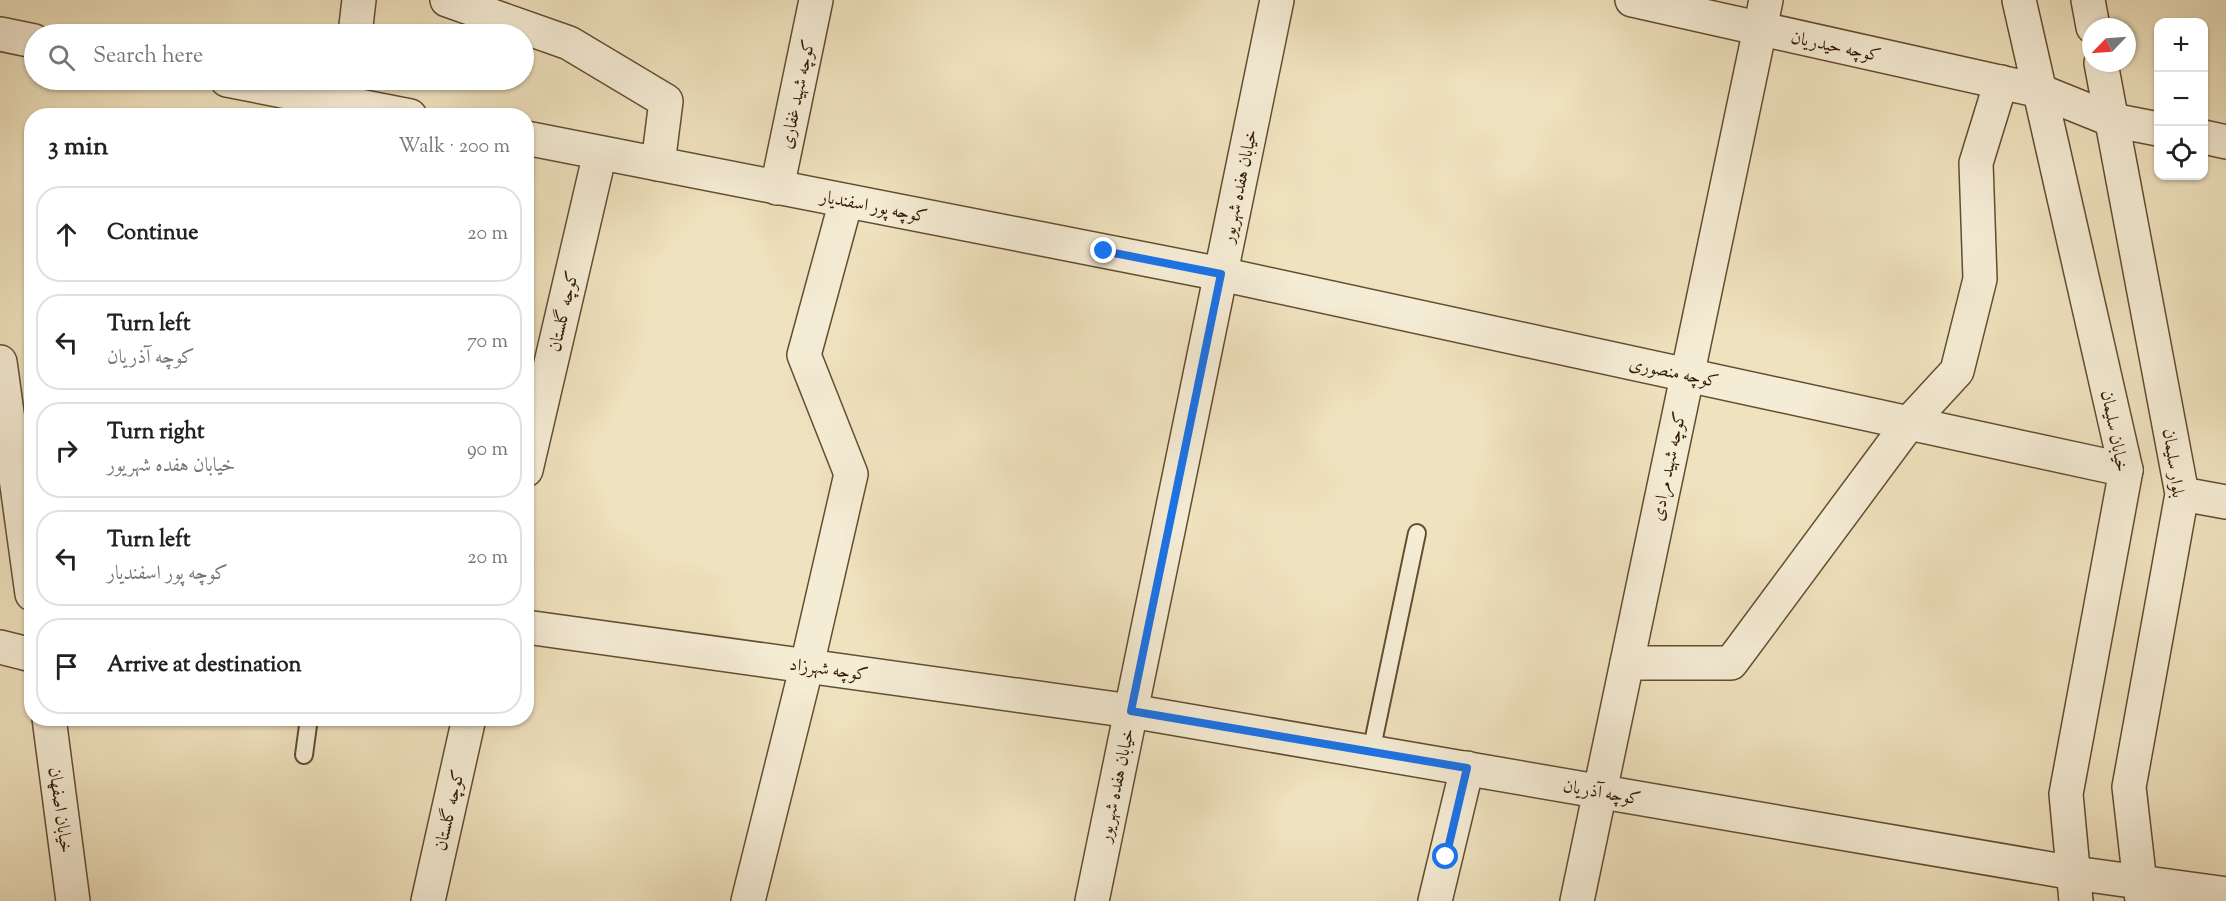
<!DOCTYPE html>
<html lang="en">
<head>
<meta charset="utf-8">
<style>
  :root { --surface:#fff; --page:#f2f2f2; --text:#222; --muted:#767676; --line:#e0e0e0 }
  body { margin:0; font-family:"Sorts Mill Goudy",Amiri,serif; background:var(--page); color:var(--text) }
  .controls { position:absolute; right:18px; top:18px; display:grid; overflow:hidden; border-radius:12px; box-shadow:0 2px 4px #0004 }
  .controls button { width:54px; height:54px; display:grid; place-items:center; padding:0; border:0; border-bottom:2px solid var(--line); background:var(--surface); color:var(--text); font:30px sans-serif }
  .compass { position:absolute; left:2082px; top:18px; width:54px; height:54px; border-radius:50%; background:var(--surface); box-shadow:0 2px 4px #0004; rotate:245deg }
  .stop { position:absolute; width:18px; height:18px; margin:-14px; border:4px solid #1a73e8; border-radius:50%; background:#fff }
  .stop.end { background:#1a73e8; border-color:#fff; box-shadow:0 2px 6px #0008 }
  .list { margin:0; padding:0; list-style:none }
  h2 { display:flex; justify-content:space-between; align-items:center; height:78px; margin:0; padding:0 24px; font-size:26px }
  h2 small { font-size:20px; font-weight:400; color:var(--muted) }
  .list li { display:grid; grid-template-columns:39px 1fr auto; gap:18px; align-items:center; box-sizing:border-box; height:96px; margin:0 12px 12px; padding:0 12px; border:2px solid var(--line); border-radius:24px }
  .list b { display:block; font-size:22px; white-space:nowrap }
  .list p { margin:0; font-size:20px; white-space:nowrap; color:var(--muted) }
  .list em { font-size:20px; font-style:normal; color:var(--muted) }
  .icon { flex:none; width:33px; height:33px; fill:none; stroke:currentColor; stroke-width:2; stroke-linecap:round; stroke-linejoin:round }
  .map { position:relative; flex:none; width:2226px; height:901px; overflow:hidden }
  .search { position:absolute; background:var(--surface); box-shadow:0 2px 4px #0004; left:24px; top:24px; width:510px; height:66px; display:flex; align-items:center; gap:15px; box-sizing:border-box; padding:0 21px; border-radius:33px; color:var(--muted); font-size:22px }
  .panel { position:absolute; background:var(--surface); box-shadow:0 2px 4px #0004; left:24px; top:108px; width:510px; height:618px; border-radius:24px }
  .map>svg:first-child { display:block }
</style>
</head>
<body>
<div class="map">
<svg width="2226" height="901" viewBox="0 0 2226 901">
  <rect width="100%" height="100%" fill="#efe2be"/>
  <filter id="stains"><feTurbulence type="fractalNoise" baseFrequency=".00333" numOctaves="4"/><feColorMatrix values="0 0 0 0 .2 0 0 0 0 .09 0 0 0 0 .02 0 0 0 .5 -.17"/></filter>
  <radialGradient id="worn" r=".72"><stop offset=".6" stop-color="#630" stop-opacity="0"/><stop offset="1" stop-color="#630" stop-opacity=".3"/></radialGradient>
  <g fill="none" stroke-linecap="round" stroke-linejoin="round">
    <g stroke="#634d30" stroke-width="20">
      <g id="service">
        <path d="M1371 752 1417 533"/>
        <path d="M304 755 309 718"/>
      </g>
    </g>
    <g stroke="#634d30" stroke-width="36">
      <g id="minor">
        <path d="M447 0 569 43 666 101 658 164"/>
        <path d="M1632 0 2040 91 2112 120 2158 129"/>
        <path d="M0 34 34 41"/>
        <path d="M355 34 359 0"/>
        <path d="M227 80 410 116"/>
        <path d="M2204 137 2226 142"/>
        <path d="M526 138 1221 274 2126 470"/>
        <path d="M777 188 816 0"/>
        <path d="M526 470 600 153"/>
        <path d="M2182 494 2226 502"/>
        <path d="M526 627 1131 711 2074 873 2226 894"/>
        <path d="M0 647 32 655"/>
        <path d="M1627 663H1731L1909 423 1957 371 1980 279 1976 163 2001 82"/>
        <path d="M428 901 469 718"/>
        <path d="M748 901 807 665 851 474 804 355 846 201"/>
        <path d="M1435 901 1467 768"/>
        <path d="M1577 901 1766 0"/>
      </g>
    </g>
    <g stroke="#634d30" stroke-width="36">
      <g id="tertiary">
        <path d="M2019 0 2126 470 2066 794 2076 901"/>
        <path d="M2088 0 2093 27"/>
        <path d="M2101 63 2182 494 2129 787 2142 901"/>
        <path d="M0 362 32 594"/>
        <path d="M49 718 73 901"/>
        <path d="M1092 901 1277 0"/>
      </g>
    </g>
    <use href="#service" stroke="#f5ecd5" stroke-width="16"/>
    <use href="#minor" stroke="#f5ecd5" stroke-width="33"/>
    <use href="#tertiary" stroke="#f5ecd5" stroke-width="33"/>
  </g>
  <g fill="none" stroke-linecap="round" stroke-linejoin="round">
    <path stroke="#1a73e8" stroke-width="8" d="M1104 251 1221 274 1131 711 1467 768 1446 857"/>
  </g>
  <g text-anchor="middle" stroke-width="4.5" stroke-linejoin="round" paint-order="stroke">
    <g font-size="18" fill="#341b00" stroke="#f5ecd5">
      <text transform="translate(1836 46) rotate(12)" y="6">کوچه حیدریان</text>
      <text transform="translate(797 94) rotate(-78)" y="6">کوچه شهید غفاری</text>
      <text transform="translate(1239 186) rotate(-78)" y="6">خیابان هفده شهریور</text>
      <text transform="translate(874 206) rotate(11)" y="6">کوچه پور اسفندیار</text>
      <text transform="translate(563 311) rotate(-77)" y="6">کوچه گلستان</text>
      <text transform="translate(1674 372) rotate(12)" y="6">کوچه منصوری</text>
      <text transform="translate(2115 431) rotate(79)" y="6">خیابان سلیمان</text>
      <text transform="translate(2174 463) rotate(82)" y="6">بلوار سلیمان</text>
      <text transform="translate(1668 466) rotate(-78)" y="6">کوچه شهید مرادی</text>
      <text transform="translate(829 669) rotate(8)" y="6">کوچه شهرزاد</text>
      <text transform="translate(1116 785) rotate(-78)" y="6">خیابان هفده شهریور</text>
      <text transform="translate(1602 792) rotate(10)" y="6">کوچه آذریان</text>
      <text transform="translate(61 810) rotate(82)" y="6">خیابان اصفهان</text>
      <text transform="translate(449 810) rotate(-77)" y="6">کوچه گلستان</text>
    </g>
  </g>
  <rect width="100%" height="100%" filter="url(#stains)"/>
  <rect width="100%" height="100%" fill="url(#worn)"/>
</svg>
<div class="controls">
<button>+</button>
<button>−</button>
<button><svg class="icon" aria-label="locate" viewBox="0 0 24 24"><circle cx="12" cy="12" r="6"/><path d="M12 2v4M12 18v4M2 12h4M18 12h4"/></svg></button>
</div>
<svg class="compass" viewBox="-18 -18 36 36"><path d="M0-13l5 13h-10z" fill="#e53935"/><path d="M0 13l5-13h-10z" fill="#767676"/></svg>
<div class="stop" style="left:1446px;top:857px"></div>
<div class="stop end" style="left:1104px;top:251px"></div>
<div class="search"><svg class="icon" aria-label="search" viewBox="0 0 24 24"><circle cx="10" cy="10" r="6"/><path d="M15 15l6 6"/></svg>Search here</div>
<section class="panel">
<h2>3 min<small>Walk · 200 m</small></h2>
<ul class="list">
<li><svg class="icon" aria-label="ahead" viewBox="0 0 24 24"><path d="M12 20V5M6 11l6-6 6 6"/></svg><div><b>Continue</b></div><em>20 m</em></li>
<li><svg class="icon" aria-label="left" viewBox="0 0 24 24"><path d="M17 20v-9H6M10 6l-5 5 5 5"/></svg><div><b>Turn left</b><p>کوچه آذریان</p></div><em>70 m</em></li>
<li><svg class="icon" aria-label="right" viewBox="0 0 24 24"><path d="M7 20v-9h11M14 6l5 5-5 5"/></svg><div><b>Turn right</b><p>خیابان هفده شهریور</p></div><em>90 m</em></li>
<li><svg class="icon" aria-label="left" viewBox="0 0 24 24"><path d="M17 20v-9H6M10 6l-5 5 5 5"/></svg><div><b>Turn left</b><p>کوچه پور اسفندیار</p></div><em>20 m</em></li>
<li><svg class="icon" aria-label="arrive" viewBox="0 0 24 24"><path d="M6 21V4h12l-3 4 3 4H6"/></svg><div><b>Arrive at destination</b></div></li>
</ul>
</section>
</div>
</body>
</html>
